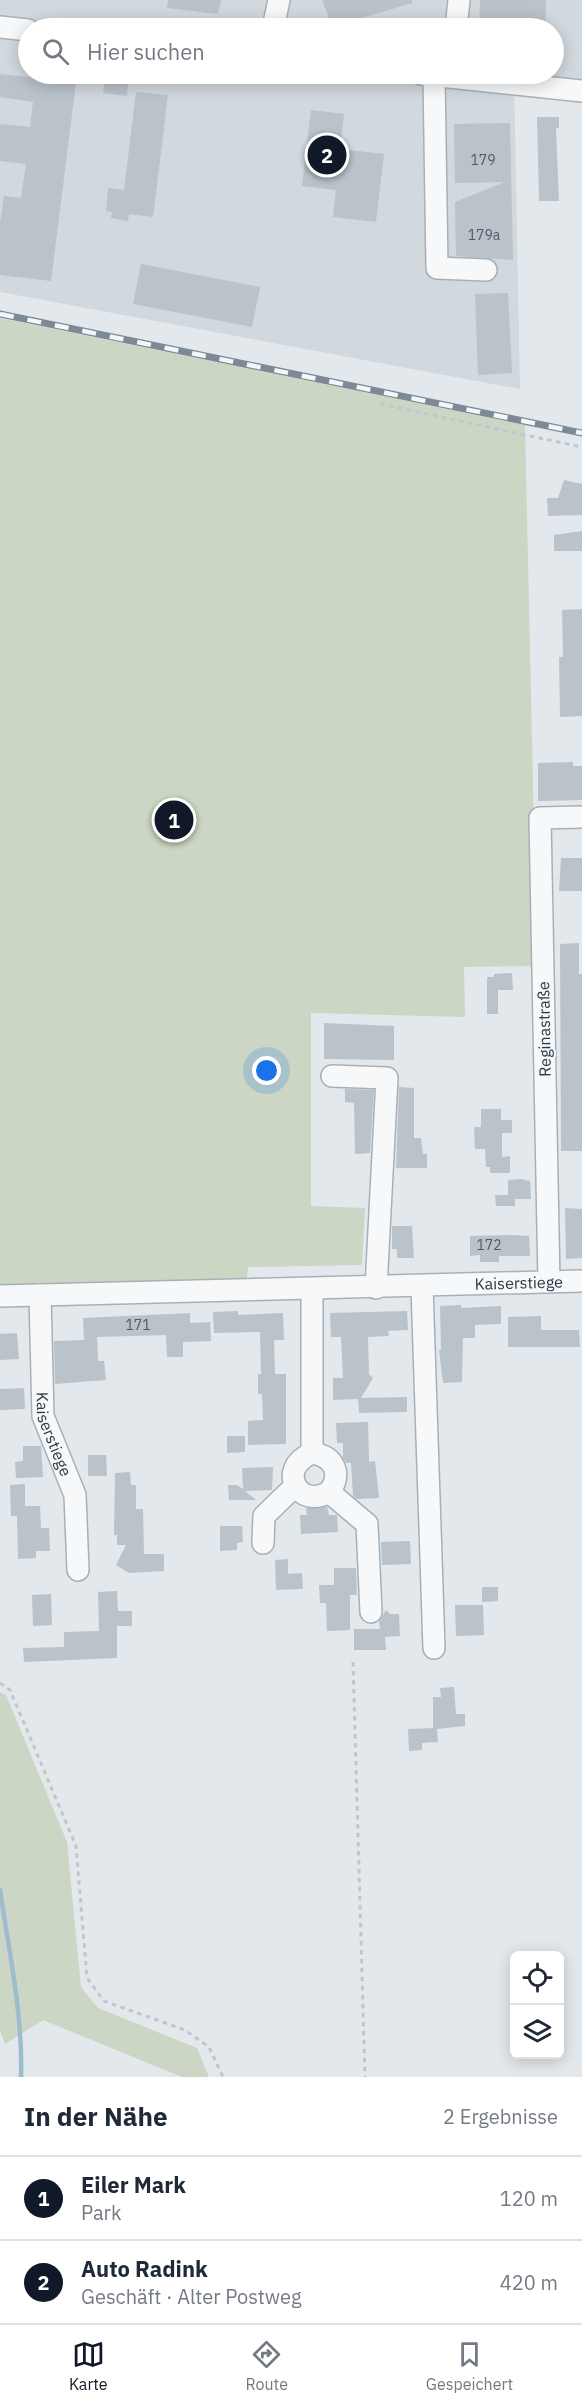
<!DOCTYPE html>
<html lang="de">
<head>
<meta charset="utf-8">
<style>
  :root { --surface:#fff; --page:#f6f6f7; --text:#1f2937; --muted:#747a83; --line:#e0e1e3; --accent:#111827 }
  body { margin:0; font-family:"IBM Plex Sans",sans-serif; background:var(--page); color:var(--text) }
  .controls { position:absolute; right:18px; bottom:18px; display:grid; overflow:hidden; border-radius:9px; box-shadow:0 3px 15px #0003 }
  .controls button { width:54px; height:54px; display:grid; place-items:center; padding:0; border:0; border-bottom:2px solid var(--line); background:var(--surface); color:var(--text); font:30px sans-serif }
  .you { position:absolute; left:267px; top:1071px; width:21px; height:21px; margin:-15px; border:4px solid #fff; border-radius:50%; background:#1a73e8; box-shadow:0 0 0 9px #1a73e833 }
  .badge { display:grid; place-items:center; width:39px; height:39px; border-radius:50%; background:var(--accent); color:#fff; font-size:20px; font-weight:700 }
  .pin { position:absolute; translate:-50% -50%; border:3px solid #fff; box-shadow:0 2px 6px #0006 }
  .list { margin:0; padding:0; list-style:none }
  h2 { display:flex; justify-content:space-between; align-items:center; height:78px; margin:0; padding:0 24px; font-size:26px }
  h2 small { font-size:20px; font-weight:400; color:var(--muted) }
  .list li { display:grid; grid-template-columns:39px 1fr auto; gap:18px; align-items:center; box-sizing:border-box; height:84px; padding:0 24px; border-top:2px solid var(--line) }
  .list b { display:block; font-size:22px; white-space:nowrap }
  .list p { margin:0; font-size:20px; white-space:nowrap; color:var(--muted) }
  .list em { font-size:20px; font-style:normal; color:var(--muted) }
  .icon { flex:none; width:33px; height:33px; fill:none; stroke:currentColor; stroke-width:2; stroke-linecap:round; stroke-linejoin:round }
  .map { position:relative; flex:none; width:582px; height:2077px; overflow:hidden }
  .search { position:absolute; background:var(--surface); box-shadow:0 3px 15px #0003; left:18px; right:18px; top:18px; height:66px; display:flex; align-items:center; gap:15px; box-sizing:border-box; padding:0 21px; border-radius:33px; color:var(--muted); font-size:22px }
  .sheet { height:246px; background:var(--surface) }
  nav { display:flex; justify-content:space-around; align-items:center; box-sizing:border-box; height:84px; border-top:2px solid var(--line); background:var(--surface); font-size:16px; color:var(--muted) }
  nav a { display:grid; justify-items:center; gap:3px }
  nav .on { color:var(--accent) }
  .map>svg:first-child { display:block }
</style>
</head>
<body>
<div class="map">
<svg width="582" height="2077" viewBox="0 0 582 2077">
  <rect width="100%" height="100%" fill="#e3e8ec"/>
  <path fill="#d1d8de" d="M0 0H582V79L528 74H554V28H28V74H514L520 389 0 292Z"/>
  <g fill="#cbd6c4">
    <path d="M0 318 525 425 537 966 464 967 465 1017 311 1013V1206L365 1208 362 1265 248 1267 246 1285 0 1287Z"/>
    <path d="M0 1692 6 1695 67 1842 81 1987 98 2008 197 2048 209 2077H182L43 2020 5 2044 0 2031Z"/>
  </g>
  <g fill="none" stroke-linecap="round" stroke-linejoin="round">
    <path stroke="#9dbccd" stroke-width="4.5" d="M0 1890C9 1951 23 2015 21 2077"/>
  </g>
  <g fill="#bac2ca">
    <path d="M168 0H221L218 14 167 8Z"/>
    <path d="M322 0H412V3L342 24 329 18Z"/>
    <path d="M480 0H546L545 28H479Z"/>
    <path d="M0 74 36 78 37 74H77L51 281 0 275V223L4 196 21 198 26 164 0 161V124L30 127 33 102 0 97Z"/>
    <path d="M105 76 129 78 127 96 103 93Z"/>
    <path d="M136 92 168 95 153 217 129 214 128 221 111 218 112 212 106 211 108 188 124 190Z"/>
    <path d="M311 110 344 114 340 149 384 154 376 222 333 217 336 190 302 186Z"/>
    <path d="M537 117H559V128H556L559 201H539Z"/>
    <path d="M510 123 513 260 456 256 455 202 505 182 455 183 454 124Z"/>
    <path d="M141 264 260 287 252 327 133 304Z"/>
    <path d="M508 293 512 373 478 375 475 294Z"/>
    <path d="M564 480 582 484V515L548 516 547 498H558Z"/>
    <path d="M582 531V551H554V535Z"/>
    <path d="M582 609V716L560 717 559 657H563L562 610Z"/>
    <path d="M573 762V766H582V800L538 801V763Z"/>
    <path d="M561 858H582V891H559Z"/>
    <path d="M579 943V974H582V1151H561L560 944Z"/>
    <path d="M512 973 513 990H498V1014H487V977H494V974Z"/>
    <path d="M324 1023 394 1026V1060L324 1059Z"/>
    <path d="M399 1087 414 1088V1138H421L423 1154H427V1168H396Z"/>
    <path d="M345 1089 374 1090 370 1153 355 1154 354 1103 345 1102Z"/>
    <path d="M481 1109H501V1120H512V1133H502V1157L510 1156V1173H490V1167H486L485 1149H475L474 1127H481Z"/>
    <path d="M521 1179 530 1181 531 1199H515V1206H496L495 1195H508V1180Z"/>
    <path d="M565 1208 582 1209V1258L566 1259Z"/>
    <path d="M392 1226H412L414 1258H397V1249H392Z"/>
    <path d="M512 1235 529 1236 530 1256H499V1262H480V1255L470 1256V1236Z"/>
    <path d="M461 1305V1308L501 1306V1324L475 1325V1338H463L462 1382 443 1383 439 1350H441L440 1306Z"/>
    <path d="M238 1311V1315L283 1313 284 1340H274L275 1374H286V1444L248 1445V1421L263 1420 262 1394H258V1374H261L260 1332 214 1333 213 1312Z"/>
    <path d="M407 1311 408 1330 388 1331 389 1336 368 1337 369 1374 373 1378 361 1398 407 1397V1412L359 1413 358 1399 333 1400V1378H343L341 1337H331L330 1313Z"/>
    <path d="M190 1313V1323L210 1322 211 1341 183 1342V1357H167L166 1335 97 1337 98 1361H104L106 1380 55 1384 54 1341 84 1340 83 1318Z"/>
    <path d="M541 1316V1330H579L580 1347H508V1317Z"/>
    <path d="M17 1333 19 1359 0 1360V1334Z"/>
    <path d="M24 1388 25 1409 0 1410V1389Z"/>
    <path d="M368 1422 369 1462 375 1461 379 1498 357 1499 353 1496 351 1463H346L343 1458V1443H337L336 1423Z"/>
    <path d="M227 1436H245V1452L227 1453Z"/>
    <path d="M23 1446H41L43 1477 16 1478 15 1462 23 1461Z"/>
    <path d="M88 1455H106L107 1476H88Z"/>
    <path d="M273 1467 272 1490 245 1491 256 1500H229L228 1485H237L243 1489 242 1468Z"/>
    <path d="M130 1472 131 1485H136V1509H143L144 1554H164V1571L129 1573 116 1565 126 1545H117V1535H114L115 1473Z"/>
    <path d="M25 1484V1506H40L41 1528H49L50 1551H36V1558L18 1559 17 1516H11L10 1485Z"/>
    <path d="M327 1507 329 1515H337L338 1532 301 1534 300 1515H307L306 1508Z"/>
    <path d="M220 1526H242L243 1542 237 1543V1550L220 1551Z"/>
    <path d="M410 1541 411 1564 382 1565 381 1542Z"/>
    <path d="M288 1559V1574L302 1573 303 1589 276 1590 275 1560Z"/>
    <path d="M334 1568H356L357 1595H350V1630L327 1631 326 1603H320L319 1585H334Z"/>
    <path d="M482 1587H498V1601L482 1602Z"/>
    <path d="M117 1591 118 1611H132V1626H117V1658L24 1662 23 1648 64 1647V1632L99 1631 98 1592Z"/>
    <path d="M51 1594 52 1625 33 1626 32 1595Z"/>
    <path d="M455 1605H483L484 1635 456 1636Z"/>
    <path d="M386 1610 390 1614H399L400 1636 385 1637 386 1650H354V1629H380L379 1621Z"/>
    <path d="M454 1687 456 1714H465V1726L437 1729 438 1742 422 1743V1750L409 1751 408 1729 433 1728V1697H441L440 1688Z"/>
  </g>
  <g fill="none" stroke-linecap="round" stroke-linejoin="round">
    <g stroke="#a8b0b7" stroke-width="24">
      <g id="minor">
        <path d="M0 27 28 30"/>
        <path d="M273 28 279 0"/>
        <path d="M456 28 459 0"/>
        <path d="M421 74 582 91"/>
        <path d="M434 75 437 268 486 270"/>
        <path d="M332 1076 387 1078 376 1288"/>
        <path d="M549 1282 540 818 582 817"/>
        <path d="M422 1287 434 1648"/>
        <path id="s1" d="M40 1295 43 1416 75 1495 78 1570"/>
        <path id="s2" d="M0 1296 582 1281"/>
        <path d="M312 1453C334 1456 343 1474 329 1492 299 1510 275 1469 312 1453V1289"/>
        <path d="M329 1492 367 1524 371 1612"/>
        <path d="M263 1543 264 1516 295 1486"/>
      </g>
    </g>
    <g stroke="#c2c6cb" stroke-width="3" stroke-dasharray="4.5 4.5" stroke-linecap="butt">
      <path d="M380 404 582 447"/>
      <path d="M353 1662 365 2077"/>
      <path d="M0 1683 10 1690 76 1846 87 1978 104 2001 185 2030 209 2047 223 2077"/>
    </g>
    <use href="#minor" stroke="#f7f8fa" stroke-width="21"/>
    <g stroke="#7c8a97" stroke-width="7">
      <path id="rail" d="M0 314 582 433"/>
    </g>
    <use href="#rail" stroke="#f3f7f9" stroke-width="4.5" stroke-dasharray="14" stroke-linecap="butt"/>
  </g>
  <g text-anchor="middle" stroke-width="4.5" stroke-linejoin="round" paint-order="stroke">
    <g font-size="14" fill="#4e5a66">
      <text x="483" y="165">179</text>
      <text x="484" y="240">179a</text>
      <text x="489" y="1250">172</text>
      <text x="138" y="1330">171</text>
    </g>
    <g font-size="16" fill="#2a3845" stroke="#f3f7f9">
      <text transform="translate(544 1029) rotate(-91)" y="6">Reginastraße</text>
      <text dy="6" stroke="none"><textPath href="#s2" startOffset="519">Kaiserstiege</textPath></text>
      <text dy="6" stroke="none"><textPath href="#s1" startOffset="141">Kaiserstiege</textPath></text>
    </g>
  </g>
</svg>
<div class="controls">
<button><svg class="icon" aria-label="locate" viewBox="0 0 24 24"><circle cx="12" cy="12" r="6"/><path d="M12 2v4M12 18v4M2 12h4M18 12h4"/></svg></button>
<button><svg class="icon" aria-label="layers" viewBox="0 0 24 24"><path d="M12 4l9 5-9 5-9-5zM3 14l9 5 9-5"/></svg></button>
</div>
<div class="you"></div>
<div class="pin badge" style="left:174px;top:820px">1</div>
<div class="pin badge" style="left:327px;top:155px">2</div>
<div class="search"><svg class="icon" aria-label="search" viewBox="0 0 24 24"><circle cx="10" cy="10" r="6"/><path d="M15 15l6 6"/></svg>Hier suchen</div>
</div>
<section class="sheet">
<h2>In der Nähe<small>2 Ergebnisse</small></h2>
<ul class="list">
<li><span class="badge">1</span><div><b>Eiler Mark</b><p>Park</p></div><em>120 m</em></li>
<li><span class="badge">2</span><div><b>Auto Radink</b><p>Geschäft · Alter Postweg</p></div><em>420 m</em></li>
</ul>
</section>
<nav>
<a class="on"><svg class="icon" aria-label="map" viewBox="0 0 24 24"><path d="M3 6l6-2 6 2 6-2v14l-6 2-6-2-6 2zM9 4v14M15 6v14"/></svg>Karte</a>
<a><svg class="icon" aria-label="directions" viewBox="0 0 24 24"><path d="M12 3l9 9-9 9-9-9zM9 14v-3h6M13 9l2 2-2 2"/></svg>Route</a>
<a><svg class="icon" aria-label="saved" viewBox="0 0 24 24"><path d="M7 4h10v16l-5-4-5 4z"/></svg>Gespeichert</a>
</nav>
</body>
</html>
